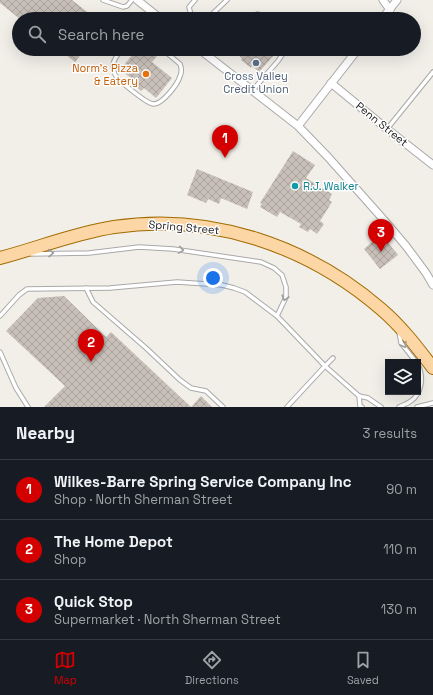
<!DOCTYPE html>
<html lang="en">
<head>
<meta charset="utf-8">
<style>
  :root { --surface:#171b24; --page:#20242c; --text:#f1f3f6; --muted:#9ea1a6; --line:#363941; --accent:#d40000 }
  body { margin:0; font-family:"Space Grotesk",sans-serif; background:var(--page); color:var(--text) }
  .controls { position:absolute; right:12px; bottom:12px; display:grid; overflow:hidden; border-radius:0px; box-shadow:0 4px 16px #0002 }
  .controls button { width:36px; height:36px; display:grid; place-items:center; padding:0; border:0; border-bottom:1px solid var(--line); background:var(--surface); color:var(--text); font:20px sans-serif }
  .you { position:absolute; left:213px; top:278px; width:14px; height:14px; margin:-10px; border:3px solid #fff; border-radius:50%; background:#1a73e8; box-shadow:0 0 0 6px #1a73e833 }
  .badge { display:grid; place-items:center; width:26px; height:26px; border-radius:50%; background:var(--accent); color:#fff; font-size:13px; font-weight:700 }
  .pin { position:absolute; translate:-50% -33px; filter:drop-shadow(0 1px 2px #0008) }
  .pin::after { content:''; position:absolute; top:21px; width:14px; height:12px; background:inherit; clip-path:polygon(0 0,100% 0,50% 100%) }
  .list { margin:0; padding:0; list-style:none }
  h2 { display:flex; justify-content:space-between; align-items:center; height:52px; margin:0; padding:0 16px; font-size:17px }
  h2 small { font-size:13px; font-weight:400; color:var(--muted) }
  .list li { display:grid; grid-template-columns:26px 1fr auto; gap:12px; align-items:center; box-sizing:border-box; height:60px; padding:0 16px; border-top:1px solid var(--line) }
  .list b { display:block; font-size:15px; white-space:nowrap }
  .list p { margin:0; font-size:13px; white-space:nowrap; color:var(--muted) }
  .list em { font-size:13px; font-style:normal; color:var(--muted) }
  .icon { flex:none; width:22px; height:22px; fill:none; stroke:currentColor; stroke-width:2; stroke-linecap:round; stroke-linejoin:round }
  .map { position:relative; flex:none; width:433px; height:407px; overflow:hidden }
  .search { position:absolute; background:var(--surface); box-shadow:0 4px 16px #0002; left:12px; right:12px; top:12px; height:44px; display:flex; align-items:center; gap:10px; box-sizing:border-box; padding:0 14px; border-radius:22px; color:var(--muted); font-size:15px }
  .sheet { height:232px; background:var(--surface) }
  nav { display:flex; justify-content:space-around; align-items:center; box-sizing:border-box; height:56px; border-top:1px solid var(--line); background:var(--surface); font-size:11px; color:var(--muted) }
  nav a { display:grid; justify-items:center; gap:2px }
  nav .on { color:var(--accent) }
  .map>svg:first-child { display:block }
</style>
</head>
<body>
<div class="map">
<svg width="433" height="407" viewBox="0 0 433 407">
  <defs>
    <pattern id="building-cross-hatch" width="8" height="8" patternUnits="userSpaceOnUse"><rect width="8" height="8" fill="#c7bfb8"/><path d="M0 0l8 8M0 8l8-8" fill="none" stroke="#aba49e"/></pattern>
  </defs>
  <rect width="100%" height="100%" fill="#f2efe9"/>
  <g fill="url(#building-cross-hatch)">
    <path d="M0 0H72L96 19H20L0 3Z"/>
    <path d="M58 49H85L75 62Z"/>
    <path d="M137 49H148L157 56 152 62 172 78 156 98 144 88 141 91 133 84 135 81 120 70Z"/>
    <path d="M230 49H269L275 54 259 72 252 66 251 68 241 60 242 58Z"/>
    <path d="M293 151 315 165 306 178 332 194 329 200 332 202 320 221 324 224 317 234 310 229 308 232 299 227 301 224 280 212 277 217 260 207 262 204 260 203Z"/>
    <path d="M197 169 253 192 247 209 221 198 219 204 208 199 206 203 187 195Z"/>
    <path d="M381 234 398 255 380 269 364 249Z"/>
    <path d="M64 296 106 337 111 332 191 407H44L65 386 6 331 38 298Z"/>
    <path d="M201 396 212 407H191Z"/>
  </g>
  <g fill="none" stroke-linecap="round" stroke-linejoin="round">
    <g stroke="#a9a9a9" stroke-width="5.5">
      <g id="service">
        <path d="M103 0 123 7 127 6 132 0"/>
        <path d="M192 19 189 7 195 0"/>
        <path d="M207 19 227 0"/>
        <path d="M250 19 257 14 265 16 267 19"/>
        <path d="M122 49C113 60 109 67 118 79 125 85 146 103 153 104 162 105 178 84 180 76 182 72 182 69 180 64L162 49"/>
        <path d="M252 91 278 61 284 52V49"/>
        <path d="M387 129 433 72"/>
        <path d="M31 254 89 253 139 247 173 249 261 262 274 268 282 275 286 287V297L277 316"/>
        <path d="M86 288 93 302 146 348 180 380 191 388 206 391 223 407"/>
        <path d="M0 316 19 295 27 289 110 288 177 282 222 285 234 288 245 292 277 316 325 366 287 407"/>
        <path d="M399 332 401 343 416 362"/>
        <path d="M0 352 16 388 28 407"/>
        <path d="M333 358 325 366 359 396 368 398 381 407"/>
        <path d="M359 396 360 406 362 407"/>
        <path d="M399 407C403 405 407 404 411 401 422 393 424 377 418 365"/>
        <path d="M417 407 433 403"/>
      </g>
    </g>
    <g stroke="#a9a9a9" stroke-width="9">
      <g id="minor">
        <path d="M137 0 161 19"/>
        <path d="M383 0 390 10"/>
        <path d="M382 19 397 0"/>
        <path d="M199 49 298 126 328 157 383 219 406 246 426 273 433 285"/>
        <path d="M331 83 387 129 433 165"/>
        <path d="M298 126 358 49"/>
      </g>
    </g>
    <g stroke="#a06b00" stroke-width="14">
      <path id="primary" d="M0 258C38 248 75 233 114 227 210 212 308 246 381 309 401 326 417 347 433 368"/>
    </g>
    <use href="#service" stroke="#fff" stroke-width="3.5"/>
    <use href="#minor" stroke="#fff" stroke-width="7"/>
    <use href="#primary" stroke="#fcd6a4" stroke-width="12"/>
  </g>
  <defs><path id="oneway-chevron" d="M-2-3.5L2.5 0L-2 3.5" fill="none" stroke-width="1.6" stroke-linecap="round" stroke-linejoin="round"/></defs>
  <g stroke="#9c9c9c">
    <use href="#oneway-chevron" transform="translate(181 250) rotate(9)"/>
    <use href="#oneway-chevron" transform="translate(51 253) rotate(-1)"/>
    <use href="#oneway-chevron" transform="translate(285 298) rotate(105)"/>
    <use href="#oneway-chevron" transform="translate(404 345) rotate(59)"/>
  </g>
  <circle fill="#5c6f8a" stroke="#fff" stroke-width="1.5" cx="256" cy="63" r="4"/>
  <circle fill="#e8710a" stroke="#fff" stroke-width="1.5" cx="146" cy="74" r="4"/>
  <circle fill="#0f9aa8" stroke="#fff" stroke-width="1.5" cx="295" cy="186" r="4"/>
  <g text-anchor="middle" stroke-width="3" stroke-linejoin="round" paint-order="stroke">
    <g font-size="11" fill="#c56008" stroke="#fff" text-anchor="end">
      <text x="138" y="72">Norm's Pizza<tspan x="138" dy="13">&amp; Eatery</tspan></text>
    </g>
    <g font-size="11" fill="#4e5e75" stroke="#fff">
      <text x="256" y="80">Cross Valley<tspan x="256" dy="13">Credit Union</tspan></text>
    </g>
    <g font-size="11" fill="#222" stroke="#fff">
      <text transform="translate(382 124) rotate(39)" y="4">Penn Street</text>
      <text transform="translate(184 227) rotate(5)" y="4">Spring Street</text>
    </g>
    <g font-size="11" fill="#0d838f" stroke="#fff" text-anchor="start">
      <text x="303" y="190">R.J. Walker</text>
    </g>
  </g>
</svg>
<div class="controls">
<button><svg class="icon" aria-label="layers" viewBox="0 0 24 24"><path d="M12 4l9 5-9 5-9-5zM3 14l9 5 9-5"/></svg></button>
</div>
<div class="you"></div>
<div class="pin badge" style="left:225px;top:158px">1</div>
<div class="pin badge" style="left:91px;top:362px">2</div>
<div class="pin badge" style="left:381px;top:252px">3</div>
<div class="search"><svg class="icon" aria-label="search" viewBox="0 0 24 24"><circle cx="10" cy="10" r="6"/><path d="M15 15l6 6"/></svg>Search here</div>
</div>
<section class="sheet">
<h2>Nearby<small>3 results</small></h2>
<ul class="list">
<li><span class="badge">1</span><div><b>Wilkes-Barre Spring Service Company Inc</b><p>Shop · North Sherman Street</p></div><em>90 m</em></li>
<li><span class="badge">2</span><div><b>The Home Depot</b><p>Shop</p></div><em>110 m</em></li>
<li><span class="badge">3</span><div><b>Quick Stop</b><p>Supermarket · North Sherman Street</p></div><em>130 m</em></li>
</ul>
</section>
<nav>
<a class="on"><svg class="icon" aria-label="map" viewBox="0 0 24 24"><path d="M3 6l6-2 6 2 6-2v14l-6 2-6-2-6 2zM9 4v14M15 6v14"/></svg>Map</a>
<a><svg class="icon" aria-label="directions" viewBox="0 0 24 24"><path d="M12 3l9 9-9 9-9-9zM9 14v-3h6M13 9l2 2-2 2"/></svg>Directions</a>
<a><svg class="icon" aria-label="saved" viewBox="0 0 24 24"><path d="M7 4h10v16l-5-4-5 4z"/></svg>Saved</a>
</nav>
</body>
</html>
